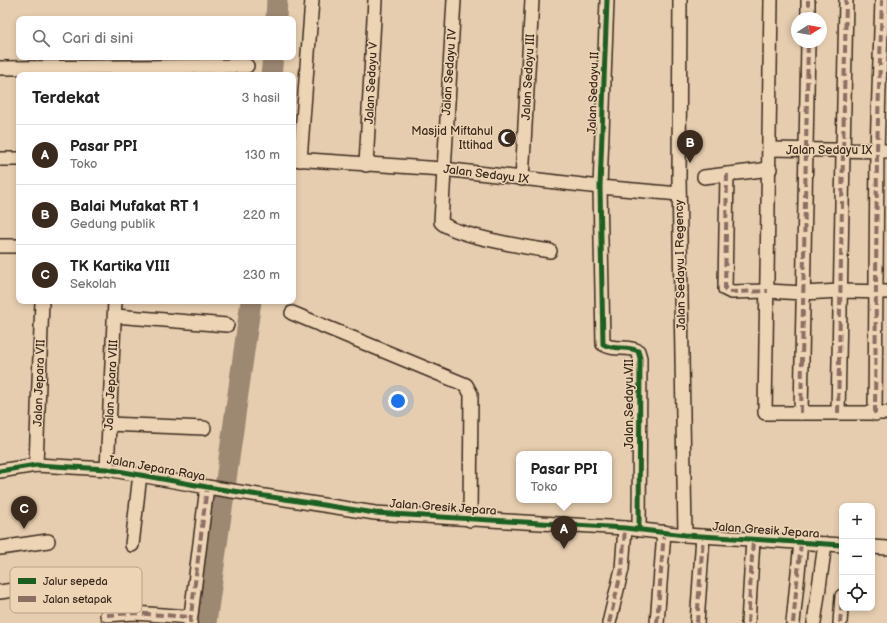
<!DOCTYPE html>
<html lang="id">
<head>
<meta charset="utf-8">
<style>
  :root { --surface:#fff; --page:#f2f2f2; --text:#222; --muted:#767676; --line:#e0e0e0; --accent:#3b2a1e }
  body { margin:0; font-family:"Balsamiq Sans",sans-serif; background:var(--page); color:var(--text) }
  .controls { position:absolute; right:12px; bottom:12px; display:grid; overflow:hidden; border-radius:8px; box-shadow:0 2px 6px #0003 }
  .controls button { width:36px; height:36px; display:grid; place-items:center; padding:0; border:0; border-bottom:1px solid var(--line); background:var(--surface); color:var(--text); font:20px sans-serif }
  .compass { position:absolute; left:791px; top:12px; width:36px; height:36px; border-radius:50%; background:var(--surface); box-shadow:0 2px 6px #0003; rotate:79deg }
  .you { position:absolute; left:398px; top:401px; width:14px; height:14px; margin:-10px; border:3px solid #fff; border-radius:50%; background:#1a73e8; box-shadow:0 0 0 6px #1a73e833 }
  .badge { display:grid; place-items:center; width:26px; height:26px; border-radius:50%; background:var(--accent); color:#fff; font-size:13px; font-weight:700 }
  .pin { position:absolute; translate:-50% -33px; filter:drop-shadow(0 1px 2px #0008) }
  .pin::after { content:''; position:absolute; top:21px; width:14px; height:12px; background:inherit; clip-path:polygon(0 0,100% 0,50% 100%) }
  .popup { position:absolute; left:516px; top:451px; width:96px; height:52px; box-sizing:border-box; display:grid; place-content:center; border-radius:8px; background:var(--surface); filter:drop-shadow(0 1px 3px #0005); font-size:13px; white-space:nowrap; color:var(--muted) }
  .popup b { font-size:15px; color:var(--text) }
  .popup::after { content:''; position:absolute; left:50%; top:100%; margin-left:-8px; border:8px solid transparent; border-top-color:var(--surface) }
  .list { margin:0; padding:0; list-style:none }
  h2 { display:flex; justify-content:space-between; align-items:center; height:52px; margin:0; padding:0 16px; font-size:17px }
  h2 small { font-size:13px; font-weight:400; color:var(--muted) }
  .list li { display:grid; grid-template-columns:26px 1fr auto; gap:12px; align-items:center; box-sizing:border-box; height:60px; padding:0 16px; border-top:1px solid var(--line) }
  .list b { display:block; font-size:15px; white-space:nowrap }
  .list p { margin:0; font-size:13px; white-space:nowrap; color:var(--muted) }
  .list em { font-size:13px; font-style:normal; color:var(--muted) }
  .icon { flex:none; width:22px; height:22px; fill:none; stroke:currentColor; stroke-width:2; stroke-linecap:round; stroke-linejoin:round }
  .map { position:relative; flex:none; width:887px; height:623px; overflow:hidden }
  .search { position:absolute; background:var(--surface); box-shadow:0 2px 6px #0003; left:16px; top:16px; width:280px; height:44px; display:flex; align-items:center; gap:10px; box-sizing:border-box; padding:0 14px; border-radius:8px; color:var(--muted); font-size:15px }
  .panel { position:absolute; background:var(--surface); box-shadow:0 2px 6px #0003; left:16px; top:72px; width:280px; height:232px; border-radius:8px }
  .map>svg:first-child { display:block }
</style>
</head>
<body>
<div class="map">
<svg width="887" height="623" viewBox="0 0 887 623">
  <rect width="100%" height="100%" fill="#e6cdaf"/>
  <filter id="ink" filterUnits="userSpaceOnUse"><feTurbulence type="fractalNoise" baseFrequency=".025" numOctaves="2"/><feDisplacementMap in="SourceGraphic" scale="8" xChannelSelector="R" yChannelSelector="G"/><feConvolveMatrix kernelMatrix="1 2 1 2 8 2 1 2 1" color-interpolation-filters="sRGB"/></filter>
  <g filter="url(#ink)">
    <g fill="none" stroke-linecap="round" stroke-linejoin="round">
      <g stroke="#9d8872" stroke-width="21">
        <path d="M276 19 277 0"/>
        <path d="M271 75 273 57"/>
        <path d="M206 623 251 301"/>
      </g>
      <g stroke="#3b2a1e" stroke-width="16">
        <g id="minor">
          <path d="M454 0 441 222C452 235 530 248 550 251"/>
          <path d="M607 0 600 187 603 344C613 351 628 345 638 351L640 358 639 530"/>
          <path d="M680 0 679 178 685 535"/>
          <path d="M771 0 765 413H887"/>
          <path d="M808 18V0"/>
          <path d="M0 68 247 66"/>
          <path d="M770 149 887 151"/>
          <path d="M0 159H19"/>
          <path d="M293 159 443 169 600 187 679 194"/>
          <path d="M300 160 312 0"/>
          <path d="M366 165 375 0"/>
          <path d="M727 174 725 289 731 292 768 291 803 293 840 291 887 292"/>
          <path d="M704 177 770 169"/>
          <path d="M522 179 532 0"/>
          <path d="M0 246H19"/>
          <path d="M292 313 466 385 471 394 470 520"/>
          <path d="M115 316 227 325"/>
          <path d="M801 413 808 42"/>
          <path d="M838 413 846 0"/>
          <path d="M875 414 877 150 882 0"/>
          <path d="M108 424 204 428"/>
          <path d="M36 465 42 301"/>
          <path d="M107 469 115 301"/>
          <path d="M0 471 36 465 107 469 207 487 375 513 625 528 685 535 842 545"/>
          <path d="M132 545 140 474"/>
          <path d="M872 547 887 548"/>
          <path d="M0 548 48 541"/>
          <path d="M0 592 59 583"/>
          <path d="M107 615 134 613 190 617"/>
          <path d="M190 623 207 487"/>
          <path d="M609 623 622 569 625 528"/>
          <path d="M657 623 664 532"/>
          <path d="M697 623 703 536"/>
          <path d="M748 623 753 540"/>
          <path d="M793 623 801 542"/>
          <path d="M814 623 825 544"/>
          <path d="M840 623 842 596"/>
        </g>
      </g>
      <use href="#minor" stroke="#edd4b5" stroke-width="13"/>
      <g stroke="#8d6e63" stroke-width="4" stroke-dasharray="8 4" stroke-linecap="butt">
        <path d="M808 18V0"/>
        <path d="M727 174 725 289 731 292 768 291"/>
        <path d="M801 413 808 42"/>
        <path d="M838 413 846 0"/>
        <path d="M875 414 877 150 882 0"/>
        <path d="M107 615 134 613 190 617"/>
        <path d="M190 623 207 487"/>
        <path d="M609 623 622 569 625 528"/>
        <path d="M657 623 664 532"/>
        <path d="M697 623 703 536"/>
        <path d="M748 623 753 540"/>
        <path d="M793 623 801 542"/>
        <path d="M840 623 842 596"/>
      </g>
      <g stroke="#edd4b5" stroke-width="8">
        <g id="cycleway">
          <path d="M607 0 600 187 603 344C613 351 628 345 638 351L640 358 639 530"/>
          <path d="M0 471 36 465 107 469 207 487 375 513 625 528 685 535 842 545"/>
        </g>
      </g>
      <use href="#cycleway" stroke="#1b5e20" stroke-width="5"/>
    </g>
  </g>
  <defs>
    <g id="mosque-disc" transform="scale(1)"><circle r="9.5" fill="#3b2a1e" stroke="#edd4b5"/><path d="M3.5-4.9A6 6 0 1 0 3.5 4.9A5 5 0 1 1 3.5-4.9Z" fill="#fff"/></g>
  </defs>
  <g fill-rule="evenodd">
    <use href="#mosque-disc" x="507" y="138"/>
  </g>
  <g text-anchor="middle" stroke-width="3" stroke-linejoin="round" paint-order="stroke">
    <g font-size="12" fill="#3b2a1e" stroke="#edd4b5">
      <text transform="translate(449 72) rotate(-86)" y="4">Jalan Sedayu IV</text>
      <text transform="translate(528 77) rotate(-87)" y="4">Jalan Sedayu III</text>
      <text transform="translate(371 83) rotate(-87)" y="4">Jalan Sedayu V</text>
      <text transform="translate(593 93) rotate(-88)" y="4">Jalan Sedayu II</text>
      <text x="829" y="154">Jalan Sedayu IX</text>
      <text transform="translate(486 174) rotate(7)" y="4">Jalan Sedayu IX</text>
      <text transform="translate(680 265) rotate(-91)" y="4">Jalan Sedayu I Regency</text>
      <text transform="translate(39 383) rotate(-88)" y="4">Jalan Jepara VII</text>
      <text transform="translate(111 385) rotate(-87)" y="4">Jalan Jepara VIII</text>
      <text transform="translate(629 404) rotate(-90)" y="4">Jalan Sedayu VII</text>
      <text transform="translate(156 468) rotate(10)" y="4">Jalan Jepara Raya</text>
      <text transform="translate(443 507) rotate(4)" y="4">Jalan Gresik Jepara</text>
      <text transform="translate(766 530) rotate(4)" y="4">Jalan Gresik Jepara</text>
    </g>
    <g font-size="12" fill="#3b2a1e" stroke="#edd4b5" text-anchor="end">
      <text x="493" y="135">Masjid Miftahul<tspan x="493" dy="14">Ittihad</tspan></text>
    </g>
  </g>
  <rect x="10" y="567" width="132" height="46" rx="6" fill="#edd4b5" stroke="#b8a188" stroke-width="1"/>
  <rect x="18" y="578" width="18" height="6" fill="#1b5e20"/>
  <rect x="18" y="596" width="18" height="6" fill="#8d6e63"/>
  <g font-size="11" fill="#3b2a1e">
    <text x="43" y="585">Jalur sepeda</text>
    <text x="43" y="603">Jalan setapak</text>
  </g>
</svg>
<div class="controls">
<button>+</button>
<button>−</button>
<button><svg class="icon" aria-label="locate" viewBox="0 0 24 24"><circle cx="12" cy="12" r="6"/><path d="M12 2v4M12 18v4M2 12h4M18 12h4"/></svg></button>
</div>
<svg class="compass" viewBox="-18 -18 36 36"><path d="M0-13l5 13h-10z" fill="#e53935"/><path d="M0 13l5-13h-10z" fill="#767676"/></svg>
<div class="you"></div>
<div class="pin badge" style="left:564px;top:549px">A</div>
<div class="popup"><b>Pasar PPI</b>Toko</div>
<div class="pin badge" style="left:690px;top:163px">B</div>
<div class="pin badge" style="left:24px;top:529px">C</div>
<div class="search"><svg class="icon" aria-label="search" viewBox="0 0 24 24"><circle cx="10" cy="10" r="6"/><path d="M15 15l6 6"/></svg>Cari di sini</div>
<section class="panel">
<h2>Terdekat<small>3 hasil</small></h2>
<ul class="list">
<li><span class="badge">A</span><div><b>Pasar PPI</b><p>Toko</p></div><em>130 m</em></li>
<li><span class="badge">B</span><div><b>Balai Mufakat RT 1</b><p>Gedung publik</p></div><em>220 m</em></li>
<li><span class="badge">C</span><div><b>TK Kartika VIII</b><p>Sekolah</p></div><em>230 m</em></li>
</ul>
</section>
</div>
</body>
</html>
